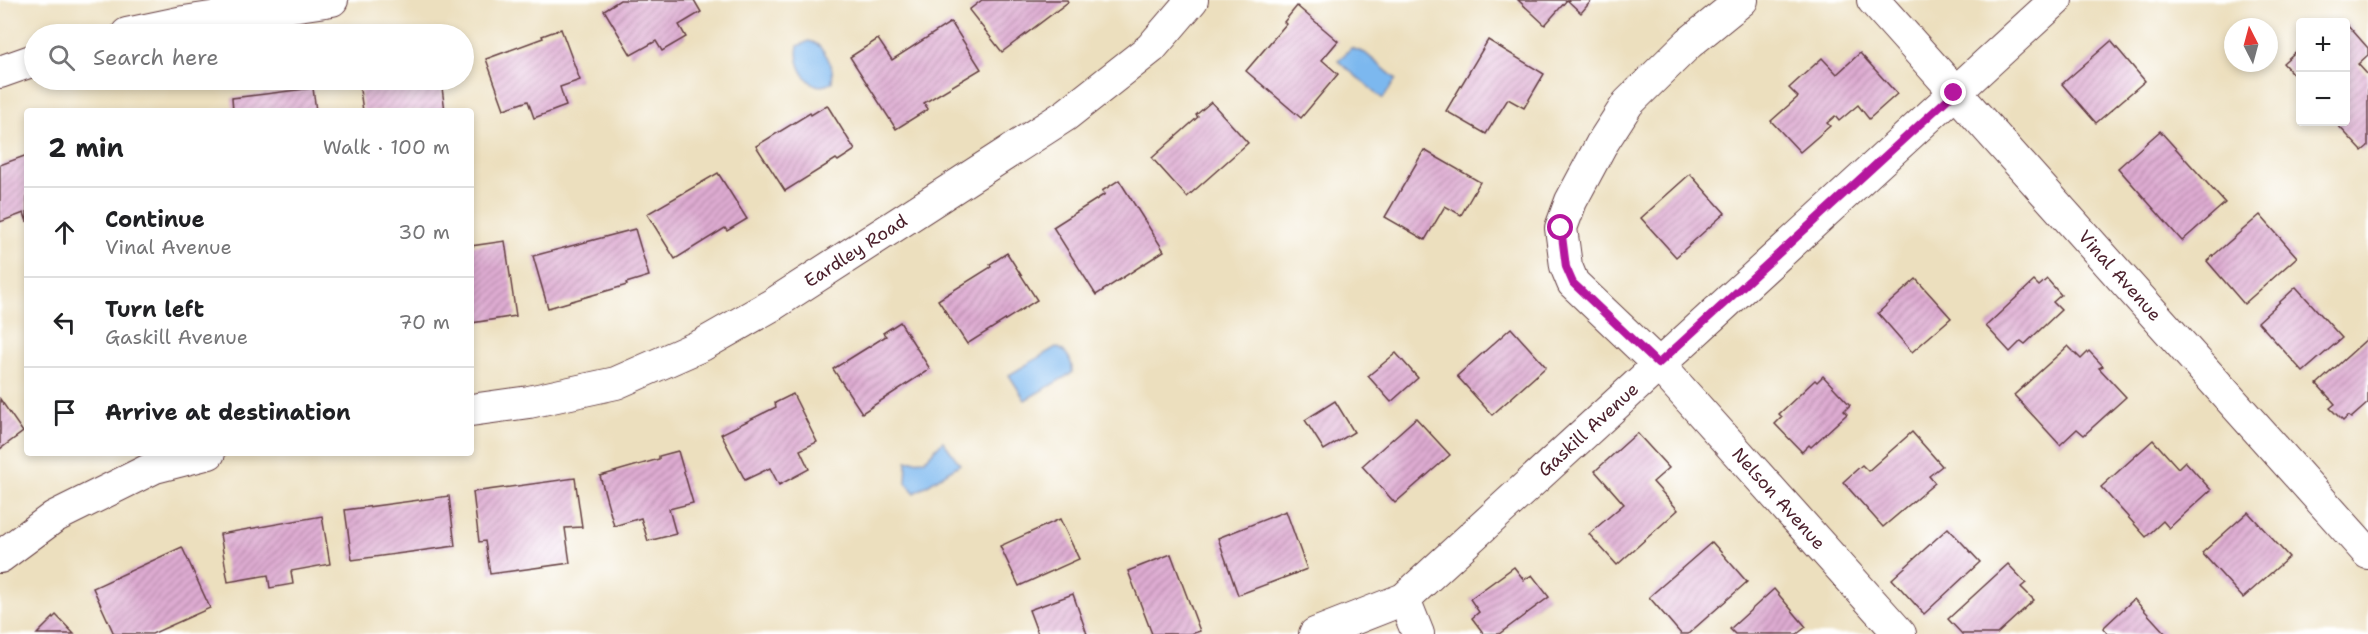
<!DOCTYPE html>
<html lang="en">
<head>
<meta charset="utf-8">
<style>
  :root { --surface:#fff; --page:#f6f6f6; --text:#202124; --muted:#757577; --line:#e0e0e0 }
  body { margin:0; font-family:"Shantell Sans",sans-serif; background:var(--page); color:var(--text) }
  .controls { position:absolute; right:18px; top:18px; display:grid; overflow:hidden; border-radius:6px; box-shadow:0 3px 9px #0003 }
  .controls button { width:54px; height:54px; display:grid; place-items:center; padding:0; border:0; border-bottom:2px solid var(--line); background:var(--surface); color:var(--text); font:30px sans-serif }
  .compass { position:absolute; left:2224px; top:18px; width:54px; height:54px; border-radius:50%; background:var(--surface); box-shadow:0 3px 9px #0003; rotate:354deg }
  .stop { position:absolute; width:18px; height:18px; margin:-14px; border:4px solid #b5179e; border-radius:50%; background:#fff }
  .stop.end { background:#b5179e; border-color:#fff; box-shadow:0 2px 6px #0008 }
  .list { margin:0; padding:0; list-style:none }
  h2 { display:flex; justify-content:space-between; align-items:center; height:78px; margin:0; padding:0 24px; font-size:26px }
  h2 small { font-size:20px; font-weight:400; color:var(--muted) }
  .list li { display:grid; grid-template-columns:39px 1fr auto; gap:18px; align-items:center; box-sizing:border-box; height:90px; padding:0 24px; border-top:2px solid var(--line) }
  .list b { display:block; font-size:22px; white-space:nowrap }
  .list p { margin:0; font-size:20px; white-space:nowrap; color:var(--muted) }
  .list em { font-size:20px; font-style:normal; color:var(--muted) }
  .icon { flex:none; width:33px; height:33px; fill:none; stroke:currentColor; stroke-width:2; stroke-linecap:round; stroke-linejoin:round }
  .map { position:relative; flex:none; width:2368px; height:634px; overflow:hidden }
  .search { position:absolute; background:var(--surface); box-shadow:0 3px 9px #0003; left:24px; top:24px; width:450px; height:66px; display:flex; align-items:center; gap:15px; box-sizing:border-box; padding:0 21px; border-radius:33px; color:var(--muted); font-size:22px }
  .panel { position:absolute; background:var(--surface); box-shadow:0 3px 9px #0003; left:24px; top:108px; width:450px; height:348px; border-radius:6px }
  .map>svg:first-child { display:block }
</style>
</head>
<body>
<div class="map">
<svg width="2368" height="634" viewBox="0 0 2368 634">
  <defs>
    <pattern id="building-hatch" width="6" height="6" patternUnits="userSpaceOnUse" patternTransform="scale(1.5)"><rect width="6" height="6" fill="#deacd2"/><path d="M-1 1l2-2M0 6l6-6M5 7l2-2" fill="none" stroke="#b68bab"/></pattern>
  </defs>
  <rect width="100%" height="100%" fill="#fff"/>
  <filter id="ink" filterUnits="userSpaceOnUse"><feTurbulence type="fractalNoise" baseFrequency=".0167" numOctaves="2"/><feDisplacementMap in="SourceGraphic" scale="12" xChannelSelector="R" yChannelSelector="G"/><feConvolveMatrix kernelMatrix="1 2 1 2 8 2 1 2 1" color-interpolation-filters="sRGB"/></filter>
  <filter id="wash" filterUnits="userSpaceOnUse"><feTurbulence type="fractalNoise" baseFrequency=".008" numOctaves="4" result="noise"/><feDisplacementMap in="SourceGraphic" scale="24" xChannelSelector="R" yChannelSelector="G"/><feGaussianBlur stdDeviation="1.35" result="paint"/><feColorMatrix in="noise" values="0 0 0 0 0 0 0 0 0 0 0 0 0 0 0 0 0 1.4 0 .05"/><feComposite in="paint" operator="in"/></filter>
  <g filter="url(#wash)">
    <rect width="100%" height="100%" fill="#ecdfbe"/>
    <g fill="#7cb8ef" stroke="#636c8d" stroke-width="1.5">
      <path d="M809 41C824 44 835 67 832 82 811 97 793 64 798 46Z"/>
      <path d="M1351 48 1365 53 1396 79 1383 99 1338 61Z"/>
      <path d="M1056 347C1067 351 1073 361 1072 373L1025 400 1009 375Z"/>
      <path d="M943 441 960 464 915 493 906 483 907 461 925 460Z"/>
    </g>
    <g id="blocks">
      <g fill="url(#building-hatch)">
        <path d="M620 0H694L701 12 679 25 686 37 662 51 656 41 631 55 604 10Z"/>
        <path d="M982 0H1067L1068 2 1002 52 969 10Z"/>
        <path d="M1518 0H1592L1581 13 1567 0 1545 25Z"/>
        <path d="M1297 6 1338 41 1322 60 1338 74 1301 118 1246 71 1286 24 1284 22Z"/>
        <path d="M951 22 981 69 924 103 928 109 896 129 850 57 878 39 892 60Z"/>
        <path d="M2346 23 2368 48V55L2358 64 2368 75V146L2362 151 2335 122H2346Z"/>
        <path d="M561 29 580 80 560 87 566 106 534 118 528 101 504 109 486 59 543 38 542 36Z"/>
        <path d="M1488 40 1544 74 1524 108 1508 99 1486 134 1446 111Z"/>
        <path d="M2111 41 2145 81 2096 123 2062 84Z"/>
        <path d="M2300 48V82L2283 63Z"/>
        <path d="M1860 53 1897 94 1869 119 1858 105 1839 121 1835 116 1827 123 1830 126 1800 152 1771 121 1798 97 1789 88 1822 58 1837 74Z"/>
        <path d="M385 80H441L445 111H363L359 83Z"/>
        <path d="M313 88 316 111H233L232 98Z"/>
        <path d="M1211 102 1248 143 1187 197 1152 158 1198 117 1196 115Z"/>
        <path d="M827 105 855 150 838 161 836 159 785 191 756 146 810 113 811 115Z"/>
        <path d="M2160 131 2225 203 2182 241 2118 168Z"/>
        <path d="M1424 150 1480 182 1461 215 1445 206 1425 240 1385 217Z"/>
        <path d="M27 155V222L24 213 0 222V165Z"/>
        <path d="M718 173 747 219 727 231 725 228 675 259 647 214Z"/>
        <path d="M1690 174 1725 213 1676 257 1641 218Z"/>
        <path d="M1119 180 1164 251 1096 295 1053 227 1105 194 1102 191Z"/>
        <path d="M2260 215 2297 257 2244 304 2207 261Z"/>
        <path d="M635 229 649 276 626 283 627 285 548 308 533 256Z"/>
        <path d="M505 241 516 316 471 323V246Z"/>
        <path d="M1007 253 1037 300 967 344 938 300 991 267 990 264Z"/>
        <path d="M1916 279 1951 318 1912 352 1878 313Z"/>
        <path d="M2047 279 2061 295 2053 302 2061 310 2025 344 2021 341 2010 352 1986 326 2034 281 2039 286Z"/>
        <path d="M2296 287 2342 338 2303 372 2258 322Z"/>
        <path d="M900 322 930 369 862 413 833 369 886 336 883 333Z"/>
        <path d="M1511 328 1546 367 1492 415 1457 376Z"/>
        <path d="M2368 338V403L2351 418 2348 416 2343 421 2330 408 2335 404 2317 384Z"/>
        <path d="M2068 346 2081 359 2089 351 2103 366 2099 368 2126 397 2084 435 2077 429 2060 445 2014 395Z"/>
        <path d="M1396 353 1418 378 1391 402 1368 376Z"/>
        <path d="M1823 376 1850 405 1844 411 1847 414 1811 447 1809 445 1802 452 1775 424 1782 417 1779 414 1815 380 1817 382Z"/>
        <path d="M793 394 817 442 800 450 809 469 779 485 770 468 745 480 721 434 776 407 775 403Z"/>
        <path d="M0 399 23 432 0 449Z"/>
        <path d="M1335 401 1354 432 1324 450 1305 420Z"/>
        <path d="M1416 418 1450 455 1395 503 1362 466Z"/>
        <path d="M1912 432 1942 466 1929 476 1935 483 1883 527 1843 482 1862 465 1868 471Z"/>
        <path d="M1637 433 1669 468 1653 482 1678 510 1617 565 1589 534 1624 504 1595 471Z"/>
        <path d="M2153 440 2178 468 2185 461 2211 490 2169 528 2163 521 2146 537 2101 487Z"/>
        <path d="M678 451 693 503 669 509 676 534 648 541 641 518 614 526 600 476 659 459V456Z"/>
        <path d="M575 478 582 527 565 528 570 563 490 574 485 541 479 542 473 492Z"/>
        <path d="M449 496 455 546 352 560 345 510Z"/>
        <path d="M1286 511 1307 569 1238 595 1218 538Z"/>
        <path d="M2248 512 2289 557 2243 598 2202 553Z"/>
        <path d="M322 516 330 564 291 571 293 584 270 588 268 575 228 582 220 534Z"/>
        <path d="M1060 519 1079 559 1019 586 1000 546Z"/>
        <path d="M1948 528 1980 562 1924 614 1892 579Z"/>
        <path d="M1712 542 1747 582 1688 634H1681L1649 597Z"/>
        <path d="M182 547 210 608 152 634H114L93 588Z"/>
        <path d="M1171 554 1200 631 1191 634H1152L1128 571Z"/>
        <path d="M2008 564 2026 583 2021 587 2034 600 1997 634H1962L1948 619Z"/>
        <path d="M1514 567 1524 580 1532 575 1549 597 1499 634H1484L1472 618 1479 612 1470 599Z"/>
        <path d="M1774 589 1806 627 1797 634H1735L1730 629Z"/>
        <path d="M1073 594 1087 634H1038L1029 610Z"/>
        <path d="M2134 599 2166 634H2108L2103 628Z"/>
        <path d="M56 615 74 634H37Z"/>
      </g>
    </g>
  </g>
  <g filter="url(#ink)">
    <use href="#blocks" fill-opacity="0" stroke="#623c41" stroke-width="1.5"/>
    <g fill="none" stroke-linecap="round" stroke-linejoin="round">
      <g stroke="#623c41" stroke-width="34">
        <g id="minor">
          <path id="s1" d="M1742 0 1689 43 1628 103 1601 145 1571 201 1561 228 1566 266 1573 283 1658 364 1900 634"/>
          <path id="s2" d="M1873 0 2368 553"/>
          <path d="M127 34 184 22 332 0"/>
          <path d="M0 72 34 60"/>
          <path id="s3" d="M471 410 529 402 616 383 702 345 772 305 1066 115 1151 48 1192 0"/>
          <path d="M0 557 54 517 155 467 209 453"/>
          <path d="M1404 599 1418 634"/>
          <path id="s4" d="M1315 634 1404 599 2056 0"/>
        </g>
      </g>
      <use href="#minor" stroke="#fff" stroke-width="32"/>
    </g>
  </g>
  <g fill="none" stroke-linecap="round" stroke-linejoin="round" filter="url(#ink)">
    <path stroke="#b5179e" stroke-width="8" d="M1561 228 1566 267 1573 283 1658 364 1954 93"/>
  </g>
  <g text-anchor="middle" stroke-width="5" stroke-linejoin="round" paint-order="stroke">
    <g font-size="18" fill="#4a1f2b" stroke="#fff">
      <text dy="6" stroke="none"><textPath href="#s3" startOffset="422">Eardley Road</textPath></text>
      <text dy="6" stroke="none"><textPath href="#s2" startOffset="370">Vinal Avenue</textPath></text>
      <text dy="6" stroke="none"><textPath href="#s4" startOffset="346">Gaskill Avenue</textPath></text>
      <text dy="6" stroke="none"><textPath href="#s1" startOffset="651">Nelson Avenue</textPath></text>
    </g>
  </g>
</svg>
<div class="controls">
<button>+</button>
<button>−</button>
</div>
<svg class="compass" viewBox="-18 -18 36 36"><path d="M0-13l5 13h-10z" fill="#e53935"/><path d="M0 13l5-13h-10z" fill="#757577"/></svg>
<div class="stop" style="left:1561px;top:228px"></div>
<div class="stop end" style="left:1954px;top:93px"></div>
<div class="search"><svg class="icon" aria-label="search" viewBox="0 0 24 24"><circle cx="10" cy="10" r="6"/><path d="M15 15l6 6"/></svg>Search here</div>
<section class="panel">
<h2>2 min<small>Walk · 100 m</small></h2>
<ul class="list">
<li><svg class="icon" aria-label="ahead" viewBox="0 0 24 24"><path d="M12 20V5M6 11l6-6 6 6"/></svg><div><b>Continue</b><p>Vinal Avenue</p></div><em>30 m</em></li>
<li><svg class="icon" aria-label="left" viewBox="0 0 24 24"><path d="M17 20v-9H6M10 6l-5 5 5 5"/></svg><div><b>Turn left</b><p>Gaskill Avenue</p></div><em>70 m</em></li>
<li><svg class="icon" aria-label="arrive" viewBox="0 0 24 24"><path d="M6 21V4h12l-3 4 3 4H6"/></svg><div><b>Arrive at destination</b></div></li>
</ul>
</section>
</div>
</body>
</html>
